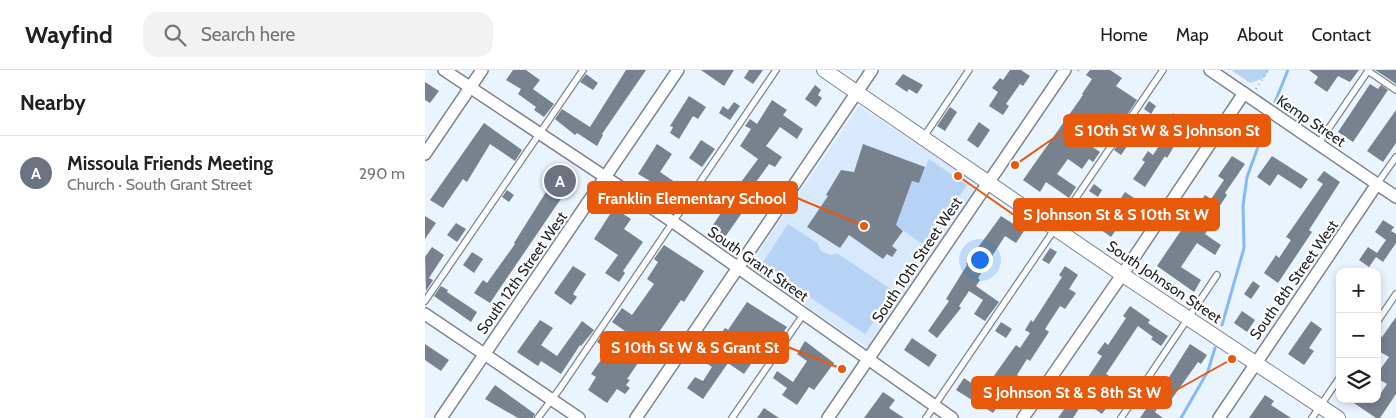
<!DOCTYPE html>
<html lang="en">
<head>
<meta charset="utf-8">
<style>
  :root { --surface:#fff; --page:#f2f2f2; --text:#202124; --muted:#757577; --line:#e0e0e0; --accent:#1c6bba }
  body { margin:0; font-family:Cabin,sans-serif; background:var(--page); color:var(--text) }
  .controls { position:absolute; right:15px; bottom:15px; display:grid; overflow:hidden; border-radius:10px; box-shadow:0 2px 8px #0003 }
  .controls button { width:45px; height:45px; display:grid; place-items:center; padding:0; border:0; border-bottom:1px solid var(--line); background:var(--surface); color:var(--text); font:25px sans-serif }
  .you { position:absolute; left:554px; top:189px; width:18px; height:18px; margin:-12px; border:4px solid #fff; border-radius:50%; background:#1a73e8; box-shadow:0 0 0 8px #1a73e833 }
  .badge { display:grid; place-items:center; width:32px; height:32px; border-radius:50%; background:var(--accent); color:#fff; font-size:16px; font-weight:700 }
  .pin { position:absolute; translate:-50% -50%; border:2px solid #fff; box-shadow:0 1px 5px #0006 }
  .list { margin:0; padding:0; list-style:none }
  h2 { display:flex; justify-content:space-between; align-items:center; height:65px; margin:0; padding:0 20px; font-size:21px }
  h2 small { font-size:16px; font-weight:400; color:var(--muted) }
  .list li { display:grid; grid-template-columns:32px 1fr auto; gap:15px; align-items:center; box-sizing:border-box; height:75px; padding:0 20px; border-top:1px solid var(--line) }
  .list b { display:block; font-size:19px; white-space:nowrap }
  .list p { margin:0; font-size:16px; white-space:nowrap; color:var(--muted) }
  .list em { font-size:16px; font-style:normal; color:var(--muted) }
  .icon { flex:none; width:28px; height:28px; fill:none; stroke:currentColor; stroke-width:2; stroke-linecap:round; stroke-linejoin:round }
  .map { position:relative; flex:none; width:971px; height:348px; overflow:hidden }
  header { display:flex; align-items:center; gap:30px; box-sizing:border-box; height:70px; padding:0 25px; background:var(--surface); border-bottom:1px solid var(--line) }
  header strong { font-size:24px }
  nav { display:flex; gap:28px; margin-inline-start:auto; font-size:18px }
  .search { width:350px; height:45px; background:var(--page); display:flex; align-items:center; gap:12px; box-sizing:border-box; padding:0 18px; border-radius:15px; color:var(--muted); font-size:19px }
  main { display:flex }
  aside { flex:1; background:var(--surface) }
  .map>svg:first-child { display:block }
</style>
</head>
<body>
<header>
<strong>Wayfind</strong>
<div class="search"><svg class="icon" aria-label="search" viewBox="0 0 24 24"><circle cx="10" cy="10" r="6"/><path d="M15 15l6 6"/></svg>Search here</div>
<nav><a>Home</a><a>Map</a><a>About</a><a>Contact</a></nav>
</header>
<main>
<aside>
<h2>Nearby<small></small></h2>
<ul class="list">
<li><span class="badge" style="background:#6b7280">A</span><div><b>Missoula Friends Meeting</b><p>Church · South Grant Street</p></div><em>290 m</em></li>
</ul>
</aside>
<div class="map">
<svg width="971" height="348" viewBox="0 0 971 348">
  <rect width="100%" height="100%" fill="#eaf4ff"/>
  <path fill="#d8e9fd" d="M434 36 555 115 443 278 323 197Z"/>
  <g fill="#b6d3f6">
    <path d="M806 0H844L839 8 825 13Z"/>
    <path d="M504 89 542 115 500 176 471 155 487 111 494 113Z"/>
    <path d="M363 154 392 173 396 181 406 185 412 183 470 222 440 264 336 195Z"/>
  </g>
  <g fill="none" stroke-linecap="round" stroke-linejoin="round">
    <g stroke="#86b9f5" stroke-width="3">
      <path d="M850 32 863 0"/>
      <path d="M797 255 819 178 818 136 822 107 840 58"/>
      <path d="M756 348 783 301 790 278"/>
    </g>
  </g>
  <g fill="#78828e">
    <path d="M88 0H101L115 10 108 19 129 34 119 47 109 40 111 37 93 24 96 19 81 10Z"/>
    <path d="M201 0H221L177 64 178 65 172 76 152 63 150 65 130 49 137 39 165 57Z"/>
    <path d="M276 0H309L299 16Z"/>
    <path d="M324 0H338L328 14 319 8Z"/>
    <path d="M585 0H596L605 6 598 16 595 14 581 34 584 36 578 45 564 36 573 22 567 18 575 8 578 10Z"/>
    <path d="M665 0H685L697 8 691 16 712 30 687 67 666 53 656 69 675 82 668 92 664 89 657 99 643 89 632 104 651 117 644 128 621 112 615 122 598 110 658 25 657 24 667 9 661 5Z"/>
    <path d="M884 0H934L925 12 913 6 902 22 889 13 893 7Z"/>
    <path d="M950 0H971V14L961 7Z"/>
    <path d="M161 4 173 13 168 20 155 12Z"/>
    <path d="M478 4 498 15 492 24 484 19 482 22 470 14Z"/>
    <path d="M0 12 14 21 5 33 0 30Z"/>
    <path d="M945 14 953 19 956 15 963 20 928 72 913 62Z"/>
    <path d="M390 15 396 20 393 25 397 28 391 37 380 29Z"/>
    <path d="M264 26 281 37 273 49 268 46 254 69 245 63 248 57 245 56Z"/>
    <path d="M347 30 362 40 358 45 378 59 372 69 355 57 341 76 357 87 350 97 344 94 331 112 336 116 300 167 286 158 304 131 297 126 302 119 308 123 333 89 315 76 326 59 320 56 325 49 332 54Z"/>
    <path d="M724 31 731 36 726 44 719 39Z"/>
    <path d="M309 32 315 36 305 50 294 43 298 36 303 40Z"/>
    <path d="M525 37 532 42 520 61 512 56Z"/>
    <path d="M971 40V73L958 92 942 81Z"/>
    <path d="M748 43 763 53 742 88 740 86 720 117 708 109 720 92 717 90 723 81 728 85 745 59 740 55Z"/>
    <path d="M554 52 565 60 553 78 542 70Z"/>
    <path d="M59 53 97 80 90 91 65 74 42 112 38 109 18 138 5 130Z"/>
    <path d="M276 70 290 79 277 97 264 88Z"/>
    <path d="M696 70 703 75 696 85 689 80Z"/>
    <path d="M232 74 247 84 235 102 260 119 254 128 213 104Z"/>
    <path d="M438 74 500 97 494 113 487 111 471 155 478 161 467 176 472 180 467 187 462 184 458 189 424 165 415 178 382 157 403 126 401 125 416 100 429 102Z"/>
    <path d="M807 86 820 94 800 123 802 125 786 149 789 151 780 164 796 175 790 185 772 173 756 197 776 210 769 222 732 196 780 125 786 129 799 110 793 106Z"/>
    <path d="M847 86 883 109 876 119 853 104 845 116 832 107Z"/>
    <path d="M131 99 148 111 65 233 49 223 58 210 62 213 90 174 89 173 126 114 122 111Z"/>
    <path d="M899 101 915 112 884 160 887 162 853 213 839 203 851 185 854 188 866 170 861 167 898 114 892 110Z"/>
    <path d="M669 114 677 120 673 127 664 121Z"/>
    <path d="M82 120 89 125 84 132 77 127Z"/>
    <path d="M700 122 712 130 686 167 669 155 678 142 684 146Z"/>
    <path d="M189 138 206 149 199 159 218 172 198 201 200 203 194 212 180 203 193 185 169 169Z"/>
    <path d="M0 146 11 153 0 169Z"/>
    <path d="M576 146 599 161 591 173 580 166 553 208 555 210 551 216 574 232 560 251 549 244 558 230 544 221 534 236 536 238 512 268 503 261 524 231 521 229 542 195 541 194Z"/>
    <path d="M958 150 969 157 966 161 971 164V173L958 192 951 187 944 197 934 190 943 177 952 183 961 170 950 162Z"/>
    <path d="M31 153 41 159 32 172 22 165Z"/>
    <path d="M239 175 279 201 259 232 256 230 202 309 205 310 201 315 205 318 200 324 192 319 182 333 163 320 171 307 166 304 183 280 172 272 177 265 180 266 189 273 187 276 202 287 213 270 187 252 197 238 207 245 229 214 222 209 233 192 229 189Z"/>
    <path d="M7 177 19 185 4 208 8 210 1 221 0 187Z"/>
    <path d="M625 178 632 182 624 194 617 190Z"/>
    <path d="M47 182 58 189 49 203 38 195Z"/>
    <path d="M148 196 161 204 148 224 152 227 146 235 129 223Z"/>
    <path d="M640 196 653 205 644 219 651 223 640 239 635 236 620 259 624 262 605 291 602 289 592 305 594 306 587 315 591 318 586 324 580 319 571 332 574 335 568 343 531 320 539 308 558 321 591 275 595 278 605 263 600 260 606 250 608 252 637 207 634 205Z"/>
    <path d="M828 211 835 216 826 229 819 224Z"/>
    <path d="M16 216 23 220 22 222 52 242 46 252 9 226Z"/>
    <path d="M322 232 362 257 355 267 348 262 319 304 303 293 278 329 262 318 270 307 278 311 287 297 281 293 288 282 285 280 300 258 303 260Z"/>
    <path d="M705 236 725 250 723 253 743 266 736 276 726 269 728 267 713 256 681 304 686 307 680 317 663 307 677 286 672 283 680 272 683 275 701 248 698 246Z"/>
    <path d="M817 241 830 250 822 262 809 253Z"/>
    <path d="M971 247V324L955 348H951L923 329H952L962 314 952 308V304L964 287 952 280V264L957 267Z"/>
    <path d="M115 250 128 258 116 275 132 286 157 251 169 260 156 276 155 275 136 304 116 291 113 296 92 282Z"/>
    <path d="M886 251 897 259 884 278 889 281 879 295 863 284Z"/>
    <path d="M576 252 587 259 581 268 570 261Z"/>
    <path d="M487 268 512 285 504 297 479 280Z"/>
    <path d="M380 271 409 293 389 320 384 317 372 335 357 325 362 318 348 308 352 301 368 312 382 291 372 284Z"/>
    <path d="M0 274 24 290 16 301 0 290Z"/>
    <path d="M765 274 782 285 776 294 773 292 746 330 740 326 730 342 738 348H715L725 333 722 331 726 325 721 322 729 308 738 314 741 312Z"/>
    <path d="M70 315 110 344 108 348H93L60 329Z"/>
    <path d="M656 315 664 319 662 323 682 337 677 344 659 331 648 348H633Z"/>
    <path d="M458 322 470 330 464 338 479 348H439Z"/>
    <path d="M840 325 849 331 846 335 866 348H824Z"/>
    <path d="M339 338 354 348H332Z"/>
  </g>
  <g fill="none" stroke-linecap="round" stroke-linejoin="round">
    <g stroke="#7c8693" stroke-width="8">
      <g id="service">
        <path d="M498 68 544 0"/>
        <path d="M893 74 943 1 971 20"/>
        <path d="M952 114 971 87"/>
        <path d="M0 231 158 0"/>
        <path d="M952 252 971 224"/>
        <path d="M113 348 136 317 351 0"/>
        <path d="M307 348 378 245"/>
        <path d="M501 348 738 0"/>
        <path d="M696 348 792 205"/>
        <path d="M887 348 915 307"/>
      </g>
    </g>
    <g stroke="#7c8693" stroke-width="14">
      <g id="minor">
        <path d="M19 0 248 152 527 348"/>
        <path d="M785 0 971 127"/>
        <path d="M0 84 57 0"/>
        <path d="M0 244 154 348"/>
        <path d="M16 348 253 0"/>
        <path d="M211 348 447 0"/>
        <path d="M403 348 640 0"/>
        <path d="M598 348 708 189 819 23"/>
        <path d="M794 348 952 114"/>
      </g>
    </g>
    <g stroke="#7c8693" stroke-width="16">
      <path id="tertiary" d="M399 0 698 205 913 348"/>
    </g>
    <g stroke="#9ca4ac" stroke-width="2" stroke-dasharray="1 4" stroke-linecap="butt">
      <path d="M653 1 654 0"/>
      <path d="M831 19 843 0"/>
    </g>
    <use href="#service" stroke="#fff" stroke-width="5.5"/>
    <use href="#minor" stroke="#fff" stroke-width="11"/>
    <use href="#tertiary" stroke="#fff" stroke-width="14"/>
  </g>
  <g text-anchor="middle" stroke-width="4.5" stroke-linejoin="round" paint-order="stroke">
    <g font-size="15" fill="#1c2025" stroke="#fff">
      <text transform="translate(886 51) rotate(34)" y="5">Kemp Street</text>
      <text transform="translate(492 190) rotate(-56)" y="5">South 10th Street West</text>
      <text transform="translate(333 194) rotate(35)" y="5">South Grant Street</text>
      <text transform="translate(97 203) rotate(-55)" y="5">South 12th Street West</text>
      <text transform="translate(869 210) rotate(-55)" y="5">South 8th Street West</text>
      <text transform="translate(739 212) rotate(34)" y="5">South Johnson Street</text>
    </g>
  </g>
  <path fill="none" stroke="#e8590c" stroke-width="2" d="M590 95L639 61M439 156L372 128M533 106L589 145M417 299L363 277M807 289L746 323"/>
  <g fill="#e8590c" stroke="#fff" stroke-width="2">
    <circle cx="590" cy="95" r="5"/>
    <circle cx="439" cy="156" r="5"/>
    <circle cx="533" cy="106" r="5"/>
    <circle cx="417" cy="299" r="5"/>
    <circle cx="807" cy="289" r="5"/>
  </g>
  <g fill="#e8590c" stroke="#e8590c" stroke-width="2">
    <rect x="639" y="45" width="206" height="31" rx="5"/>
    <rect x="163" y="112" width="209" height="31" rx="5"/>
    <rect x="589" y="129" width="205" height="31" rx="5"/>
    <rect x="176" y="262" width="187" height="31" rx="5"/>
    <rect x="547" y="307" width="199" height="31" rx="5"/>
  </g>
  <g font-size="16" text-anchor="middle" font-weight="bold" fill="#fff">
    <text x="742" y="66">S 10th St W &amp; S Johnson St</text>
    <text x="267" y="134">Franklin Elementary School</text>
    <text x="691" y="150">S Johnson St &amp; S 10th St W</text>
    <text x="270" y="283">S 10th St W &amp; S Grant St</text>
    <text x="647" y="328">S Johnson St &amp; S 8th St W</text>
  </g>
</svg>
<div class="controls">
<button>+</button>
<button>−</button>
<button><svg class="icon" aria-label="layers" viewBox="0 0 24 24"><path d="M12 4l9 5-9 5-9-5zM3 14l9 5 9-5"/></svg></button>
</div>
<div class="you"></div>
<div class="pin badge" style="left:135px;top:111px;background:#6b7280">A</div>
</div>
</main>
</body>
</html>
